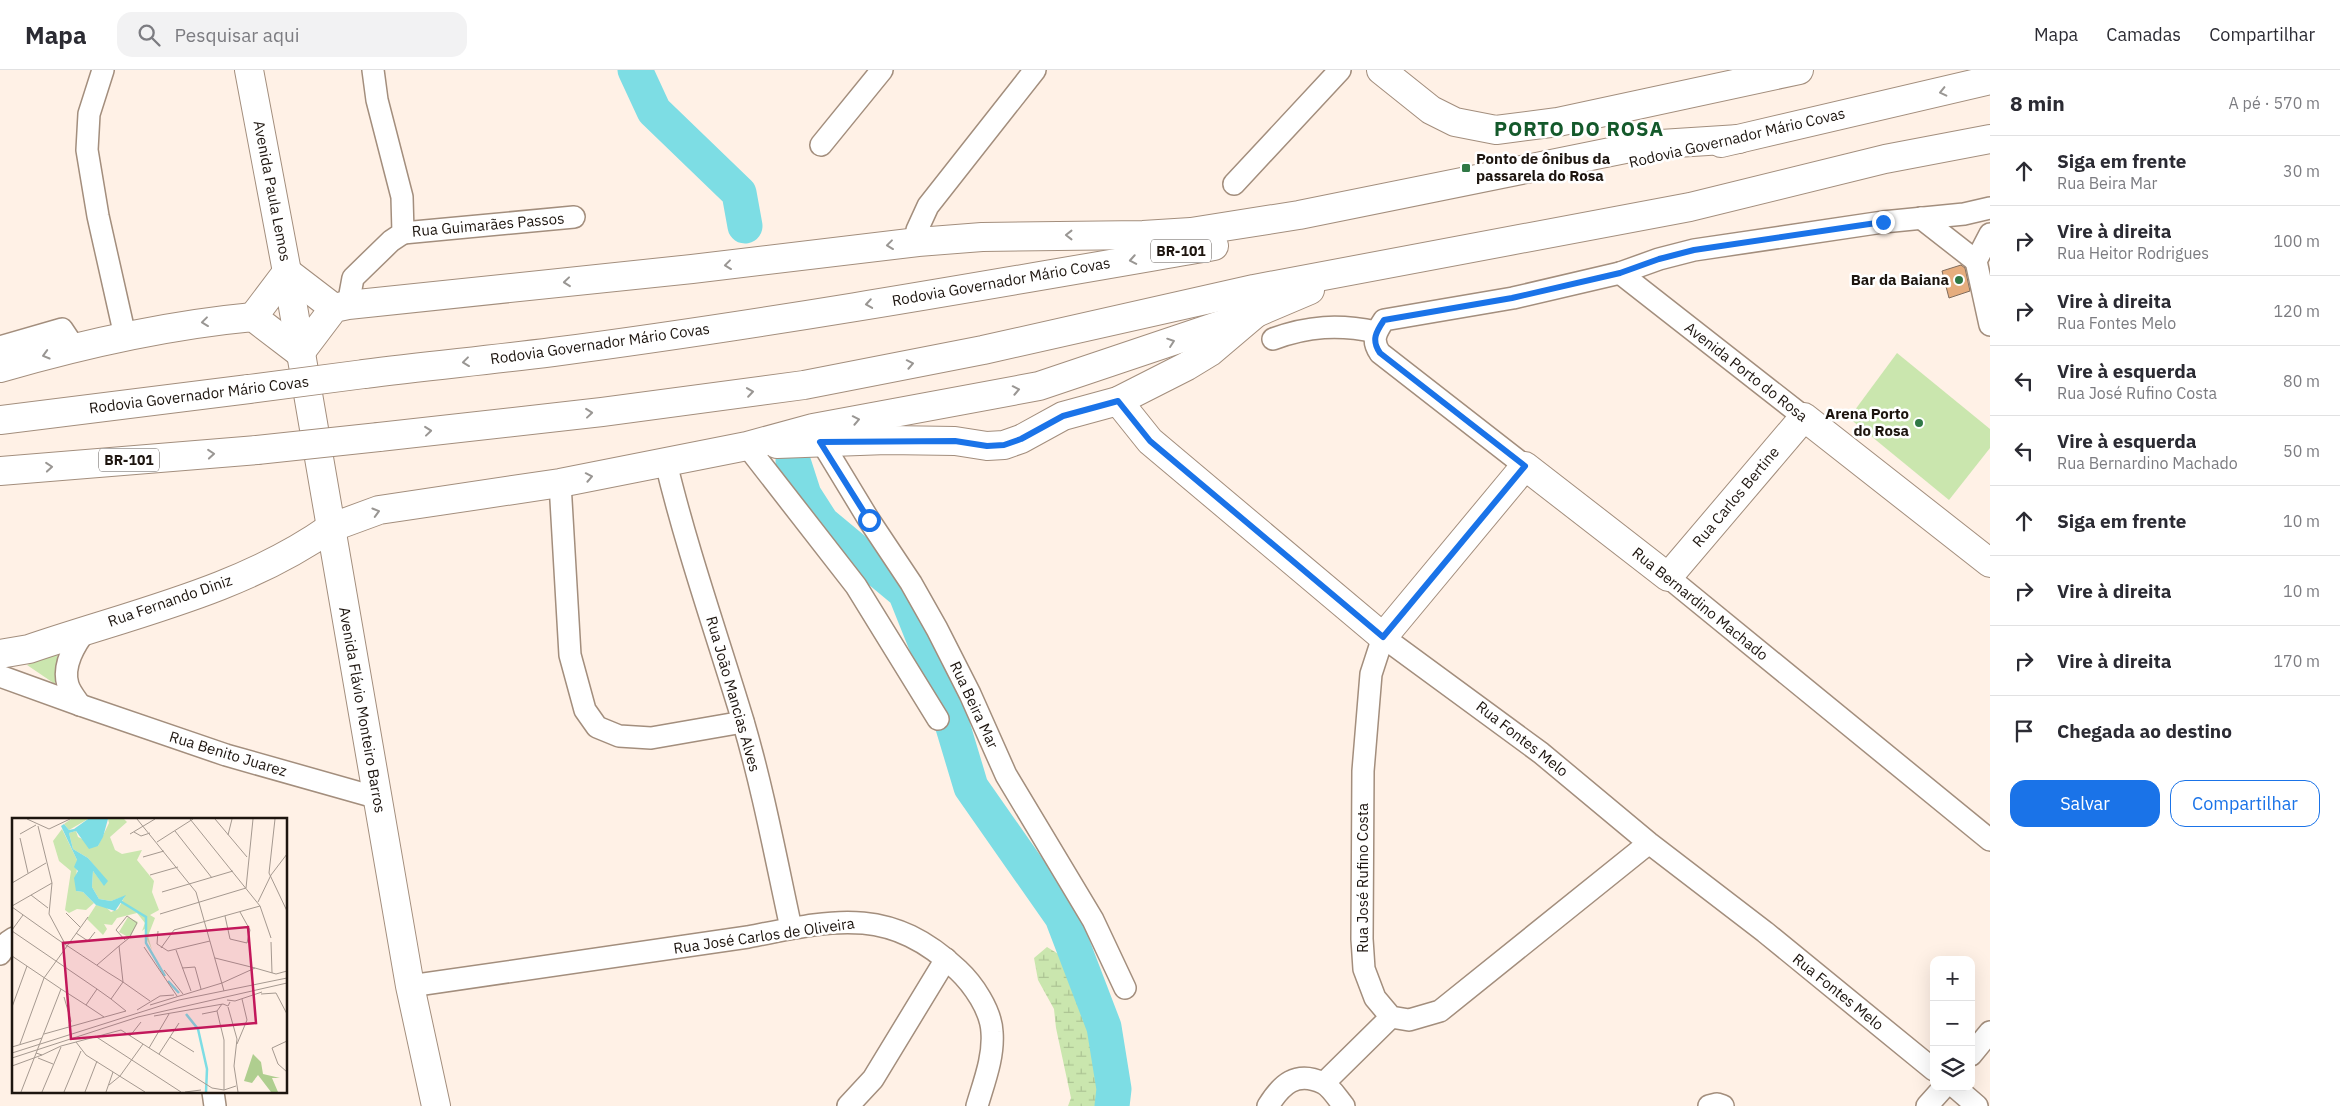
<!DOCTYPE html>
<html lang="pt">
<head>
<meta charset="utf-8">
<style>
  :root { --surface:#fff; --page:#f2f2f3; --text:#2b2b33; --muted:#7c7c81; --line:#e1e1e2; --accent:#1a73e8 }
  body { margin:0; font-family:"IBM Plex Sans",sans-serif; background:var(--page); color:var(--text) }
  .controls { position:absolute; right:15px; bottom:15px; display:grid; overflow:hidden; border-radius:10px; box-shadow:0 5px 20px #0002 }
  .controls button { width:45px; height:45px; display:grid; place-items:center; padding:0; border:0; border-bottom:1px solid var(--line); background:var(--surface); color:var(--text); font:25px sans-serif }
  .stop { position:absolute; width:15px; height:15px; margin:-11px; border:4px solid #1a73e8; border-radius:50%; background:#fff }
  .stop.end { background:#1a73e8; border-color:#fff; box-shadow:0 1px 5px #0008 }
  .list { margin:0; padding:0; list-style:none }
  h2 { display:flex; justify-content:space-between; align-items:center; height:65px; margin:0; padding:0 20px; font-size:21px }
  h2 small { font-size:16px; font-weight:400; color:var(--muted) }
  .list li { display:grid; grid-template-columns:32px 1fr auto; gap:15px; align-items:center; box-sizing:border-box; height:70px; padding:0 20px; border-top:1px solid var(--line) }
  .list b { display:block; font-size:19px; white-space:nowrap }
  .list p { margin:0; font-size:16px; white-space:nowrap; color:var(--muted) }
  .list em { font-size:16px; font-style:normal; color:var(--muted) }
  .actions { display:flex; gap:10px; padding:15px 20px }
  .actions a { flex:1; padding:11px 0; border:1px solid var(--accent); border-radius:15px; text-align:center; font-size:18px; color:var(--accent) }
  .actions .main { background:var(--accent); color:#fff }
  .icon { flex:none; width:28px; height:28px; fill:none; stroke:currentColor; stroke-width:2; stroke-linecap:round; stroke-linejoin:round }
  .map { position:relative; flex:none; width:1990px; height:1036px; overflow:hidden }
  header { display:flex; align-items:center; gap:30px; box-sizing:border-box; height:70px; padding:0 25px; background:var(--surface); border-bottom:1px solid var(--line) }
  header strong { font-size:24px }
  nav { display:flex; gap:28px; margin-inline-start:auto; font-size:18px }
  .search { width:350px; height:45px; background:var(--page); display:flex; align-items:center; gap:12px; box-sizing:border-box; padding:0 18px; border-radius:15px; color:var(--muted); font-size:19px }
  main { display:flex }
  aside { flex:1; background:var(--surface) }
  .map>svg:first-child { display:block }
</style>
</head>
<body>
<header>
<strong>Mapa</strong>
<div class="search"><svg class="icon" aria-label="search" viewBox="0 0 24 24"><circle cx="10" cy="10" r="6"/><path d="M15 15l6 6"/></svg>Pesquisar aqui</div>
<nav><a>Mapa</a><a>Camadas</a><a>Compartilhar</a></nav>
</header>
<main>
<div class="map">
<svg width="1990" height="1036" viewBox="0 0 1990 1036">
  <defs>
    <pattern id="wetland-marsh" width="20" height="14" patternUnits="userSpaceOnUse" patternTransform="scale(1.25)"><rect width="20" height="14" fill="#cae6ae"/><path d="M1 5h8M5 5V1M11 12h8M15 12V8" fill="none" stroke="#adc494"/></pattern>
  </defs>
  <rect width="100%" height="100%" fill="#fff1e6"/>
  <g fill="#cae6ae">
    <path d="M1897 283 1990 359V378L1949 430 1849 348Z"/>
    <path d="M58 582 55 614 27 595Z"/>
  </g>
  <path fill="url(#wetland-marsh)" d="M1047 877 1068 890 1095 974 1102 1036H1068L1071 1028 1056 958 1054 939 1038 910 1034 888Z"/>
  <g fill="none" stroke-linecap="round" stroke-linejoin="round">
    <g stroke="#7ddde4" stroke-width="35">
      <path d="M635 0 654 41 739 123 745 156"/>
      <path d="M793 391 804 425 822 453 905 522 935 597 971 717 1062 847 1104 957 1114 1019 1112 1036"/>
    </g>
  </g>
  <path fill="#e6ad7e" stroke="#806c5c" d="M1961 195 1965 198 1970 221 1949 228 1942 201Z"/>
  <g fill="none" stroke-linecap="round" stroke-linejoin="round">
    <g stroke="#a38e7d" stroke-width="24">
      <g id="street">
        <path d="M103 0 89 44 87 80 98 146 125 266"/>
        <path d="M821 75 882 0"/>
        <path d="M1234 114 1340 0"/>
        <path d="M1921 148 1976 191"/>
        <path d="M403 163 574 147"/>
        <path d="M1990 164 1976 191 1990 255"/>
        <path d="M918 172 917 160 928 136 1035 0"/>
        <path d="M1620 203 1804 347"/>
        <path d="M348 235 353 208 391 171 403 163 402 127 377 30 373 0"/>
        <path d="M1273 269C1308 256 1339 254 1376 262"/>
        <path d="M0 277 62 259 74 277"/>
        <path d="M815 361 869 450 911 513 937 559 970 624 1006 705 1093 850 1125 918"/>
        <path d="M747 376 856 516 938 649"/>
        <path d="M666 393C687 480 717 565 743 651 763 719 776 789 791 858"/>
        <path d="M1525 396 1380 283C1371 270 1376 262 1384 250L1513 228 1620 203 1659 189 1694 180 1883 152 1964 144 1990 138"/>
        <path d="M560 413 570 585 585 640 597 657 619 666 651 668 743 652"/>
        <path d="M1668 507 1990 770"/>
        <path d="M0 606 80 635 226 685 378 728"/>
        <path d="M80 635C76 629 70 622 68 615 62 596 75 574 86 560"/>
        <path d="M1649 773 1440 941 1409 950 1391 947 1375 928 1364 899 1362 869 1363 701 1371 604 1383 567 1541 683 1649 773 1765 862 1934 1000"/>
        <path d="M0 884 8 872 14 868"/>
        <path d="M410 916 748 867C833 850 889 835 958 900 973 914 991 940 992 962 994 987 984 1012 977 1036"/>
        <path d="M1971 985 1990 962"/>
        <path d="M1324 1013 1391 947"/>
        <path d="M1955 1017 1977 1036"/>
        <path d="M213 1022 215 1036"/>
        <path d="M848 1036 873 1009 946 889"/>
        <path d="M1268 1036C1281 1015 1296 1000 1323 1013 1331 1017 1338 1029 1344 1036"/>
        <path d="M1709 1036 1717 1034 1723 1036"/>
        <path d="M1927 1036 1944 1017"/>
      </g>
    </g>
    <g stroke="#a38e7d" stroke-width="30">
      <g id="secondary">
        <path d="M249 0 287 202 410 916 436 1036"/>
        <path d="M1381 0 1431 40 1455 52 1496 60 1558 52 1799 0"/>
        <path d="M1118 331 1150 371 1383 567 1525 396 1668 507 1804 347 1990 493"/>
        <path d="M777 374 887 370 955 371 987 376 1004 375 1021 369 1063 346 1118 331 1187 296 1210 282 1256 243"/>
        <path d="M0 584 29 579C131 544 241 521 330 458"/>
      </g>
    </g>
    <g stroke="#a38e7d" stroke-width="30">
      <g id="highway">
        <path d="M1721 73 1990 10"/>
        <path d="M253 247 287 202 334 238"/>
        <path d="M0 298C83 274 167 255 253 247L300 283 334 238 348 235 692 199 918 172 982 167 1143 165 1191 162 1299 145 1645 75 1739 69"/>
        <path d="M364 304C427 296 490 290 553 282 774 253 994 214 1214 176"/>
        <path d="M0 350 249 319"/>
        <path d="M379 367 602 342 804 315 983 280 1254 219 1690 137 1885 89 1990 69"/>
        <path d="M0 401 257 380"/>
        <path d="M330 458 379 440 560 413 747 376 813 358 1039 316 1256 243 1310 220"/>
      </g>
    </g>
    <use href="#street" stroke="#fff" stroke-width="21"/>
    <use href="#secondary" stroke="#fff" stroke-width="28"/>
    <use href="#highway" stroke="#fff" stroke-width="28"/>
    <g stroke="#a38e7d" stroke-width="30" stroke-linecap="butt">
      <g id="highway-bridge">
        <path d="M249 319 364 304"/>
        <path d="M257 380 379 367"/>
      </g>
    </g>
    <use href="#highway-bridge" stroke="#fff" stroke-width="28"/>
  </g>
  <defs><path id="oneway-chevron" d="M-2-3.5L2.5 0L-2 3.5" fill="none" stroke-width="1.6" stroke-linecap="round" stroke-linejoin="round" transform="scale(1.25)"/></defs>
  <g stroke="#999693">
    <use href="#oneway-chevron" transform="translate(1943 22) rotate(167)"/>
    <use href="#oneway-chevron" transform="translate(1069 165) rotate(180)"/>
    <use href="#oneway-chevron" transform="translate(890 175) rotate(173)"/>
    <use href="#oneway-chevron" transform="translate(1133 190) rotate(170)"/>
    <use href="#oneway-chevron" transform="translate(728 195) rotate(173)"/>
    <use href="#oneway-chevron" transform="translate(567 212) rotate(174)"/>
    <use href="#oneway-chevron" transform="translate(869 234) rotate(171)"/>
    <use href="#oneway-chevron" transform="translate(205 252) rotate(173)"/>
    <use href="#oneway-chevron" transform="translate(1171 272) rotate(-19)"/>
    <use href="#oneway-chevron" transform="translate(46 285) rotate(164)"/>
    <use href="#oneway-chevron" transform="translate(466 292) rotate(173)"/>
    <use href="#oneway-chevron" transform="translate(910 294) rotate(-11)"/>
    <use href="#oneway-chevron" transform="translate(1016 320) rotate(-11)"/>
    <use href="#oneway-chevron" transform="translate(750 322) rotate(-8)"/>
    <use href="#oneway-chevron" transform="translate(589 343) rotate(-6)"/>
    <use href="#oneway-chevron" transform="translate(856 350) rotate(-11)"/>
    <use href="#oneway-chevron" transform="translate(428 361) rotate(-6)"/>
    <use href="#oneway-chevron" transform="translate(211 384) rotate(-5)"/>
    <use href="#oneway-chevron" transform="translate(49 397) rotate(-5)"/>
    <use href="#oneway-chevron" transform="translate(589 407) rotate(-11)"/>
    <use href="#oneway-chevron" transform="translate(376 442) rotate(-16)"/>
  </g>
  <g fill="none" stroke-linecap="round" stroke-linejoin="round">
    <path stroke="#1a73e8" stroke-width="6" d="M869 450 820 372 955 371 987 376 1004 375 1021 369 1063 346 1118 331 1150 371 1383 567 1525 396 1380 283C1371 270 1376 262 1384 250L1512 228 1620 203 1659 189 1694 180 1883 152"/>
  </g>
  <g fill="#307845" stroke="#fff" stroke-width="2">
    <rect x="1461" y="93" width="10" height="10" rx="2.5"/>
    <circle cx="1959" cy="210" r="5"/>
    <circle cx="1919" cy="353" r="5"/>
  </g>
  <g text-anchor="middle" stroke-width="5" stroke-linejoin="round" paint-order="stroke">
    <g fill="#fff" stroke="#615b57" stroke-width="1">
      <rect x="1151" y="169.5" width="60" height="23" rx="4"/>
      <rect x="99" y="378.5" width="60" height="23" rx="4"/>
    </g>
    <g font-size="14" font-weight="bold" fill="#1d150f">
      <text x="1181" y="186">BR-101</text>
      <text x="129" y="395">BR-101</text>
    </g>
    <g font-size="15" fill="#1d150f" stroke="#fff">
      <text transform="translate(1737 68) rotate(-13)" y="5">Rodovia Governador Mário Covas</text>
      <text transform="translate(272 121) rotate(79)" y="5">Avenida Paula Lemos</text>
      <text transform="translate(488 155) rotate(-5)" y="5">Rua Guimarães Passos</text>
      <text transform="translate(1001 212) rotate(-10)" y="5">Rodovia Governador Mário Covas</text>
      <text transform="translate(600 274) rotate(-8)" y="5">Rodovia Governador Mário Covas</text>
      <text transform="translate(1746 302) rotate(38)" y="5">Avenida Porto do Rosa</text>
      <text transform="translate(199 325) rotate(-7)" y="5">Rodovia Governador Mário Covas</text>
      <text transform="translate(1736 427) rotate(-50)" y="5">Rua Carlos Bertine</text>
      <text transform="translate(170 531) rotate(-19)" y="5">Rua Fernando Diniz</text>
      <text transform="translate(1700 534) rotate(39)" y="5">Rua Bernardino Machado</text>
      <text transform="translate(733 624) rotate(74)" y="5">Rua João Mancias Alves</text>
      <text transform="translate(974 635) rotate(65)" y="5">Rua Beira Mar</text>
      <text transform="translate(362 640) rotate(80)" y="5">Avenida Flávio Monteiro Barros</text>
      <text transform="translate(1522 669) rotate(38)" y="5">Rua Fontes Melo</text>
      <text transform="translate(228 684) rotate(17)" y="5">Rua Benito Juarez</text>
      <text transform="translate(1363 808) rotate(-90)" y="5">Rua José Rufino Costa</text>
      <text transform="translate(764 866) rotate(-8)" y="5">Rua José Carlos de Oliveira</text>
      <text transform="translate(1838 922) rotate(39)" y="5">Rua Fontes Melo</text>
    </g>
    <g font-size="15" font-weight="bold" fill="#1d150f" stroke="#fff" text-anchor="end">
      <text x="1476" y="94" text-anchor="start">Ponto de ônibus da<tspan x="1476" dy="17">passarela do Rosa</tspan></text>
      <text x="1949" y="215">Bar da Baiana</text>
      <text x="1909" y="349">Arena Porto<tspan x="1909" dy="17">do Rosa</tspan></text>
    </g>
    <g font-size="20" font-weight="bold" letter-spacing="1" fill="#14592b" stroke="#fff">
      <text x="1579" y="66">PORTO DO ROSA</text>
    </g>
  </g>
  <g transform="translate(12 748)">
    <rect width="275" height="275" fill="#fff1e6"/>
    <path d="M116 99 126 104 118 120 107 114Z" fill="#cae6ae"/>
    <path d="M241 236 249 244 251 256 268 260H260L266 274H259L246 257 240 265 232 263Z" fill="#afce8f"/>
    <path d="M59 1H76L57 12 52 6ZM96 1H112L115 4 98 19 103 32 110 36 130 32 125 42 142 63 140 74 147 92 138 97 143 100 136 118 140 132 133 117 135 109 130 113 133 105 125 95 105 100 100 107 92 106 95 111 91 117 75 101 84 87 93 88 99 94 106 91 113 78 99 83 87 81 80 69 81 53 91 66 94 62 76 40 61 31 57 15 64 13 66 19 86 28 97 5ZM50 11 65 42 64 73 71 74 82 85 74 92 65 91 57 95 53 92 59 53 47 43 41 23Z" fill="#cae6ae"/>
    <path d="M76 1H96L91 19 86 28 77 31 64 13 57 15 61 31 76 40 96 63 92 68 81 53 80 69 87 81 99 83 114 77 103 93 84 87 71 74 64 73 62 60 66 53 62 49 65 42 49 8 52 6 57 12 62 11Z" fill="#7ddde4"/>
    <path fill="none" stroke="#7ddde4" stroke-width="2.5" d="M108 83 134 99V125L153 158M156 163 167 175M174 196 186 211 195 251 194 274"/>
    <path fill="none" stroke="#a59990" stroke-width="1" d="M15 1 37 11 58 1M125 1 184 74 212 173M178 1 248 88 259 120M203 1 235 39M263 1 257 55 275 93M26 8 40 65 37 96 52 124M163 13 200 60M122 14 129 18 138 15M8 16 24 7M118 16 143 1M216 17 220 1M8 20 16 55M145 24 181 1M131 39 152 33M138 57 166 49M0 65 34 45M234 70 241 1M150 74 221 53M19 77 36 90M246 84 259 57 275 36M0 88 40 65M0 89 45 121 95 154 111 164 107 128 85 147M54 95 68 109M148 96 234 70M213 98 218 121 235 125 238 112 228 94M0 112 11 97M0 113 85 171M146 113 145 126 156 133 198 123M64 115 76 123 83 114M259 124 260 155M107 128 117 120 125 105 115 98 104 112 113 122M132 129 165 178M149 130 162 112 248 88M164 132 179 173M0 138 49 171M203 140 243 150M170 150 183 149 189 171M152 152 171 176M210 165 243 150 264 156 275 153M249 176 264 175 275 196M52 179 59 203 57 208M215 182 223 183 250 174M210 186 205 193 212 222V272M74 187 92 199M138 187 210 165M0 189 15 148M216 189 225 221 222 248 226 274M125 192 148 178 162 177M190 196 205 193M142 198 211 186 216 188 218 184M32 216 114 193 99 181M83 218 169 274M118 218 129 204M158 219 182 234M275 223 260 230 266 246 275 254M64 224 74 237 133 274M8 226 32 160 76 99M225 226 235 202 230 181M0 229 30 220M137 230 157 196M0 235 167 182 275 160M24 235 30 237 49 228 109 212 200 270 212 272 224 268M147 236 167 205M0 240 126 199 275 165M26 240 41 246M0 248 30 237M97 267 108 258 131 226M9 274 49 171 74 187 85 171 99 181 111 164 138 183M30 274 49 229M52 274 69 233M73 274 85 243M94 274 101 254M173 274 189 272"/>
    <path fill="#c2185b" fill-opacity="0.15" stroke="#c2185b" stroke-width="2.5" d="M236 109 244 205 59 221 51 125Z"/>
    <rect width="275" height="275" fill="none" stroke="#1d150f" stroke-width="2.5"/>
  </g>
</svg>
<div class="controls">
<button>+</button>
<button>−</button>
<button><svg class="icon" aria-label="layers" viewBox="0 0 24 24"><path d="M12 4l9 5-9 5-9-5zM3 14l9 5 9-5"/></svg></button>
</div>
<div class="stop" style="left:869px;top:450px"></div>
<div class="stop end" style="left:1883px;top:152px"></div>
</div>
<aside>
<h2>8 min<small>A pé · 570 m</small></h2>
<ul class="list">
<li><svg class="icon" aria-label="ahead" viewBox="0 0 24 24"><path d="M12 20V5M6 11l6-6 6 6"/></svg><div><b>Siga em frente</b><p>Rua Beira Mar</p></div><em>30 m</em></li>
<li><svg class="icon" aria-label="right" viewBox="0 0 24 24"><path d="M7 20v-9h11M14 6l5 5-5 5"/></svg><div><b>Vire à direita</b><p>Rua Heitor Rodrigues</p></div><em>100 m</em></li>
<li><svg class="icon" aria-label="right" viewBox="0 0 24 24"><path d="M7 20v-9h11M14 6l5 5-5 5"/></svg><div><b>Vire à direita</b><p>Rua Fontes Melo</p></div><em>120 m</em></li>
<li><svg class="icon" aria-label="left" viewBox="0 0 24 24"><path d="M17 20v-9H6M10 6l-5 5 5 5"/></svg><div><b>Vire à esquerda</b><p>Rua José Rufino Costa</p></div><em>80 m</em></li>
<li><svg class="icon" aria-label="left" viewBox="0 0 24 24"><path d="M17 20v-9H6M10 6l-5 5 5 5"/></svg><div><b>Vire à esquerda</b><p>Rua Bernardino Machado</p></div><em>50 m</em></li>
<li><svg class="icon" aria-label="ahead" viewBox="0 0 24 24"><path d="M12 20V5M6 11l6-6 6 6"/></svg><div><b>Siga em frente</b></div><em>10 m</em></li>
<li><svg class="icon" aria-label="right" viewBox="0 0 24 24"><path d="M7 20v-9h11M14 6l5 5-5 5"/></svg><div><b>Vire à direita</b></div><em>10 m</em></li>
<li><svg class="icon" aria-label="right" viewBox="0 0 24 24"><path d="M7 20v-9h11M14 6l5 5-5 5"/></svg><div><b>Vire à direita</b></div><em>170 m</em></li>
<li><svg class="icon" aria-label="arrive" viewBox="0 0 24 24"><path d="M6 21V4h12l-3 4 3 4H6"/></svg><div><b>Chegada ao destino</b></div></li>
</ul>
<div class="actions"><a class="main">Salvar</a><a>Compartilhar</a></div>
</aside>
</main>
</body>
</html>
